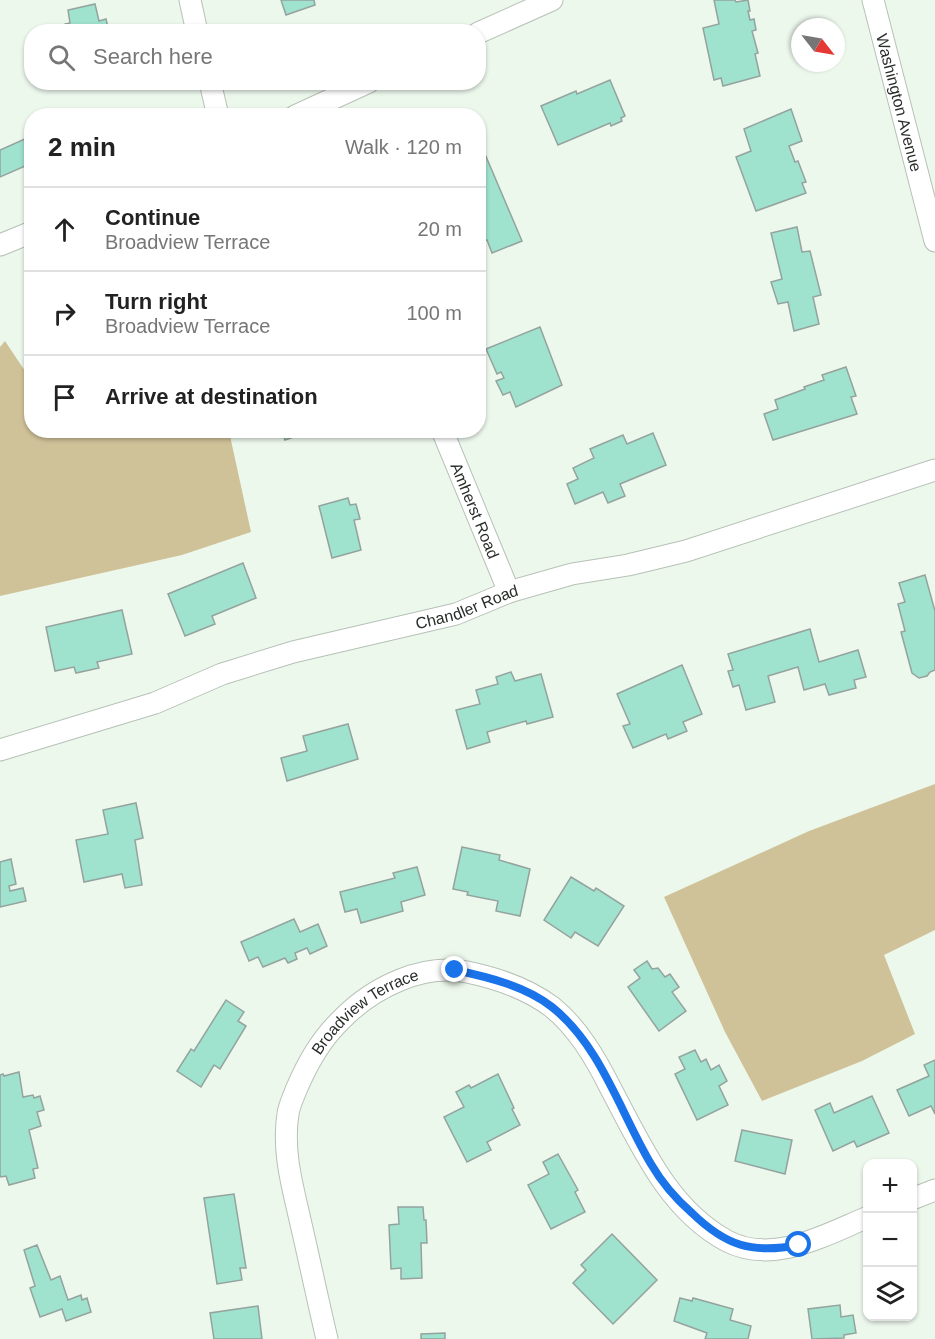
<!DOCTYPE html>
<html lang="en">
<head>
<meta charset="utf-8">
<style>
  :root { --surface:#fff; --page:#f2f2f2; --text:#222; --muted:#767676; --line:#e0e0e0 }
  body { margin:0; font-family:Arial,sans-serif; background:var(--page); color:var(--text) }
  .controls { position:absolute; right:18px; bottom:18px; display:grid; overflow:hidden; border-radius:12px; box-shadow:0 2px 4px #0004 }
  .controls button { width:54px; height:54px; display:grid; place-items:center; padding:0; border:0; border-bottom:2px solid var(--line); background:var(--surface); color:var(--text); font:30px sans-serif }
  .compass { position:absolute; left:791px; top:18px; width:54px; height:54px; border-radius:50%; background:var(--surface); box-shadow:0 2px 4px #0004; rotate:121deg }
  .stop { position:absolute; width:18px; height:18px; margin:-14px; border:4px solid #1a73e8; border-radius:50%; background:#fff }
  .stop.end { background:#1a73e8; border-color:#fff; box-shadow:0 2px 6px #0008 }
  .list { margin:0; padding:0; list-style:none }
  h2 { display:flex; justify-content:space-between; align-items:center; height:78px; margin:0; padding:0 24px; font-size:26px }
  h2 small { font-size:20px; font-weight:400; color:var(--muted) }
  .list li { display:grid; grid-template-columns:39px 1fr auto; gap:18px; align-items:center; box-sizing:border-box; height:84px; padding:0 24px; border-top:2px solid var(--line) }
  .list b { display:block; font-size:22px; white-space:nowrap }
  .list p { margin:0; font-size:20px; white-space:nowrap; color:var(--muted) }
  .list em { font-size:20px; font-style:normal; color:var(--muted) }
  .icon { flex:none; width:33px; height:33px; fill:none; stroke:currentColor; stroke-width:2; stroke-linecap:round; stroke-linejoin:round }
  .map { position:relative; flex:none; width:935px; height:1339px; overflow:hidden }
  .search { position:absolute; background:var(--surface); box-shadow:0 2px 4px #0004; left:24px; top:24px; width:462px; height:66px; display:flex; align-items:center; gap:15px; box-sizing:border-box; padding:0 21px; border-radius:24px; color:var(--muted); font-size:22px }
  .panel { position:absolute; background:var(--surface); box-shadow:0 2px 4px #0004; left:24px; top:108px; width:462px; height:330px; border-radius:24px }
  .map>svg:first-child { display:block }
</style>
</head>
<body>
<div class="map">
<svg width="935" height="1339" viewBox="0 0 935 1339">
  <rect width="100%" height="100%" fill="#edf8ed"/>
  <g fill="#d0c298">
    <path d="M5 341 31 380 32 430 229 431 251 532 182 555 0 596V347Z"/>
    <path d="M935 784V930L884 955 915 1034 862 1061 762 1101 725 1032 664 897 809 831Z"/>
  </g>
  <g fill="#9fe2ce" stroke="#94a39e" stroke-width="1.5">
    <path d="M281 0H314L315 5 286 15Z"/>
    <path d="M714 0H735L736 2 748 0 750 11H748L750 20 754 19 756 30 752 31 758 53 755 54 760 76 723 86 721 78 714 80 703 28 719 24Z"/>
    <path d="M95 4 99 21 106 19 109 32H51L66 28 65 24 70 23 68 10Z"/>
    <path d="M610 80 625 116 621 118 622 121 611 126 610 123 558 145 541 106 576 91 577 94Z"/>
    <path d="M791 109 802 141 789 146 795 162 798 161 806 182 802 183 806 193 756 211 736 157 751 151 744 129Z"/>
    <path d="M27 138 32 149V163L0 177V150Z"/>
    <path d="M479 140 522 241 492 253 487 240 478 243Z"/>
    <path d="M797 227 802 252 810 251 821 295 813 297 819 324 794 331 788 302 778 304 771 282 782 279 771 233Z"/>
    <path d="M540 327 562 385 516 407 510 392 503 395 496 381 504 378 501 372 497 374 486 349Z"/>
    <path d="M846 367 856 396 851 397 857 414 773 440 764 414 778 409 775 400 805 389 804 387 824 380 822 375Z"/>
    <path d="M273 430H313L285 440 283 435 279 437Z"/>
    <path d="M653 433 666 465 620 484 625 496 608 503 603 492 575 504 567 484 578 479 573 468 594 458 590 449 623 435 627 444Z"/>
    <path d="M348 498 350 505 356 504 360 519 354 520 361 550 332 558 319 506Z"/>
    <path d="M243 563 256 598 212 616 215 624 185 636 168 594Z"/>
    <path d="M925 575 935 611V670L930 672 927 676 919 678 912 673 901 632 905 631 898 604 905 602 899 583Z"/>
    <path d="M122 610 132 654 97 662 99 668 76 673 74 667 55 671 46 627Z"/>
    <path d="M810 629 819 662 858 650 866 677 854 680 856 688 829 695 825 684 804 690 798 667 768 676 775 702 746 710 739 685 733 687 728 671 733 670 728 654Z"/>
    <path d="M682 665 702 714 683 722 687 731 668 739 666 734 633 748 623 726 630 724 617 694Z"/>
    <path d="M511 672 515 681 541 674 553 717 527 724 526 721 487 732 490 742 467 749 456 710 480 704 476 690 498 684 496 677Z"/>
    <path d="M348 724 358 759 287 781 281 758 307 751 303 736Z"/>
    <path d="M136 803 143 838 135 840 142 885 125 888 122 874 84 882 76 840 108 834 103 810Z"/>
    <path d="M462 847 500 855 499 860 530 869 520 916 496 911 498 901 467 895 468 892 453 889Z"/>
    <path d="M11 859 16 884 9 886 10 891 23 888 26 901 0 907V862Z"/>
    <path d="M417 867 425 895 401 902 403 911 361 923 357 909 345 912 340 892 395 878 393 873Z"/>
    <path d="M571 877 594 891 596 888 624 906 598 946 575 932 571 938 544 920Z"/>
    <path d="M294 919 300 932 318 924 327 946 310 954 307 948 295 953 297 959 288 963 285 958 263 967 258 957 249 961 241 942Z"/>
    <path d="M647 961 652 969 658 968 665 977 670 974 679 987 672 992 686 1011 659 1031 628 987 640 978 634 970Z"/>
    <path d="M226 1000 244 1012 238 1021 246 1026 220 1069 214 1065 201 1087 177 1071 191 1049 194 1051Z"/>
    <path d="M695 1050 701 1062 706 1059 711 1070 719 1065 727 1081 719 1086 728 1105 697 1120 675 1074 685 1069 679 1057Z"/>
    <path d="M935 1060V1114L931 1106 909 1116 897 1090 929 1076 924 1065Z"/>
    <path d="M19 1072 23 1097 33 1095 34 1098 40 1096 44 1110 37 1112 41 1126 29 1130 38 1168 33 1169 35 1178 9 1185 6 1176 1 1177 0 1175V1075L3 1074 4 1076Z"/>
    <path d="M498 1074 514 1108 512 1109 520 1125 487 1142 491 1150 467 1162 444 1117 464 1107 456 1092 469 1085 471 1088Z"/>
    <path d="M872 1096 889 1133 857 1147 854 1141 833 1151 815 1110 830 1103 834 1113Z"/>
    <path d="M742 1130 792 1140 785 1174 735 1161Z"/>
    <path d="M558 1154 578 1190 575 1192 585 1212 551 1229 528 1185 549 1174 543 1162Z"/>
    <path d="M234 1194 246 1268H240L242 1280 217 1284 204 1198Z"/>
    <path d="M398 1207H423L424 1220H426L427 1243H421L422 1278 401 1279V1268L391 1269 389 1225 399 1224Z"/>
    <path d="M612 1234 657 1280 613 1324 573 1283 586 1270 581 1265Z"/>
    <path d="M37 1245 51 1280 60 1276 68 1300 81 1295 82 1300 87 1298 91 1312 66 1321 62 1309 40 1317 30 1288 35 1286 24 1250Z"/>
    <path d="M680 1298 692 1301 693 1298 733 1309 730 1320 751 1326 748 1339H705L707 1333 674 1321Z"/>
    <path d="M840 1305 841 1317 853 1315 856 1333 844 1335V1338L812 1339 808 1309Z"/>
    <path d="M258 1306 262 1339H214L210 1313Z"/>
    <path d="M445 1333V1339H421V1334Z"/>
  </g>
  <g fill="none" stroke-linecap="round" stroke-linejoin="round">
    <g stroke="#b7c1b7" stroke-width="23">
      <g id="street">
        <path d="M190 0 197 32"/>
        <path id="s1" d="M873 0 935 241"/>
        <path d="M478 33 552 0"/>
        <path d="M210 82 218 116"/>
        <path d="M295 116 369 82"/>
        <path d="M0 245 32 232"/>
        <path id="s2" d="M442 430 509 592"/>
        <path id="s3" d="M0 750 155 703 222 674 293 652 456 614 509 592 572 574 628 565 686 551 935 470"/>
        <path d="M912 1199 935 1190"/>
        <path id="s4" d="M327 1339C318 1301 310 1263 301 1224 293 1188 282 1152 288 1114 289 1106 293 1098 296 1090 308 1062 321 1039 343 1018 374 987 423 963 467 972 496 978 528 989 552 1007 578 1028 596 1059 611 1089 641 1145 668 1209 727 1241 773 1265 825 1235 868 1217"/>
      </g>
    </g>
    <use href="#street" stroke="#fff" stroke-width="21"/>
  </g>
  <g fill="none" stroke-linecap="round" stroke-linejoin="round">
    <path stroke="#1a73e8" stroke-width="8" d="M455 970C488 977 525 986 552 1007 601 1046 620 1112 651 1164 662 1183 676 1199 692 1213 726 1246 752 1254 799 1245"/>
  </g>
  <g text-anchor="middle" stroke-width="4.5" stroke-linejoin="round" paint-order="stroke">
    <g font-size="16" fill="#292d29" stroke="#fff">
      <text dy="6" stroke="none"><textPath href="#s1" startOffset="106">Washington Avenue</textPath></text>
      <text dy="6" stroke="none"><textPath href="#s2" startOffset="87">Amherst Road</textPath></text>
      <text dy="6" stroke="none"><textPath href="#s3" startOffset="489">Chandler Road</textPath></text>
      <text dy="6" stroke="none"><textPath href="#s4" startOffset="363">Broadview Terrace</textPath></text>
    </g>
  </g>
</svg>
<div class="controls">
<button>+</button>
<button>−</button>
<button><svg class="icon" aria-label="layers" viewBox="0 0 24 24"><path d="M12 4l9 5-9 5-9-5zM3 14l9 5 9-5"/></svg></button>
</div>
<svg class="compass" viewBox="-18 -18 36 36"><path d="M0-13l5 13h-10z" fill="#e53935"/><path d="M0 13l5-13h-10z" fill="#767676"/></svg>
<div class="stop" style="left:799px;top:1245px"></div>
<div class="stop end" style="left:455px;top:970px"></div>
<div class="search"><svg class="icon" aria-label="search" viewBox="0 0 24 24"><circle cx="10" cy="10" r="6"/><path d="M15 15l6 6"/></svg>Search here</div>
<section class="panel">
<h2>2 min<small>Walk · 120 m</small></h2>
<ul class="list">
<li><svg class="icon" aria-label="ahead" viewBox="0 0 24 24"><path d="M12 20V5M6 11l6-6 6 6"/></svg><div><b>Continue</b><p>Broadview Terrace</p></div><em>20 m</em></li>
<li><svg class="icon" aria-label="right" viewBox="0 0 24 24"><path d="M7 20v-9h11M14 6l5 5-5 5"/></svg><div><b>Turn right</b><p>Broadview Terrace</p></div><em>100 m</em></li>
<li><svg class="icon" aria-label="arrive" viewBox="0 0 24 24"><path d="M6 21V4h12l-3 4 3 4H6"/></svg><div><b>Arrive at destination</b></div></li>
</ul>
</section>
</div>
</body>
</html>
